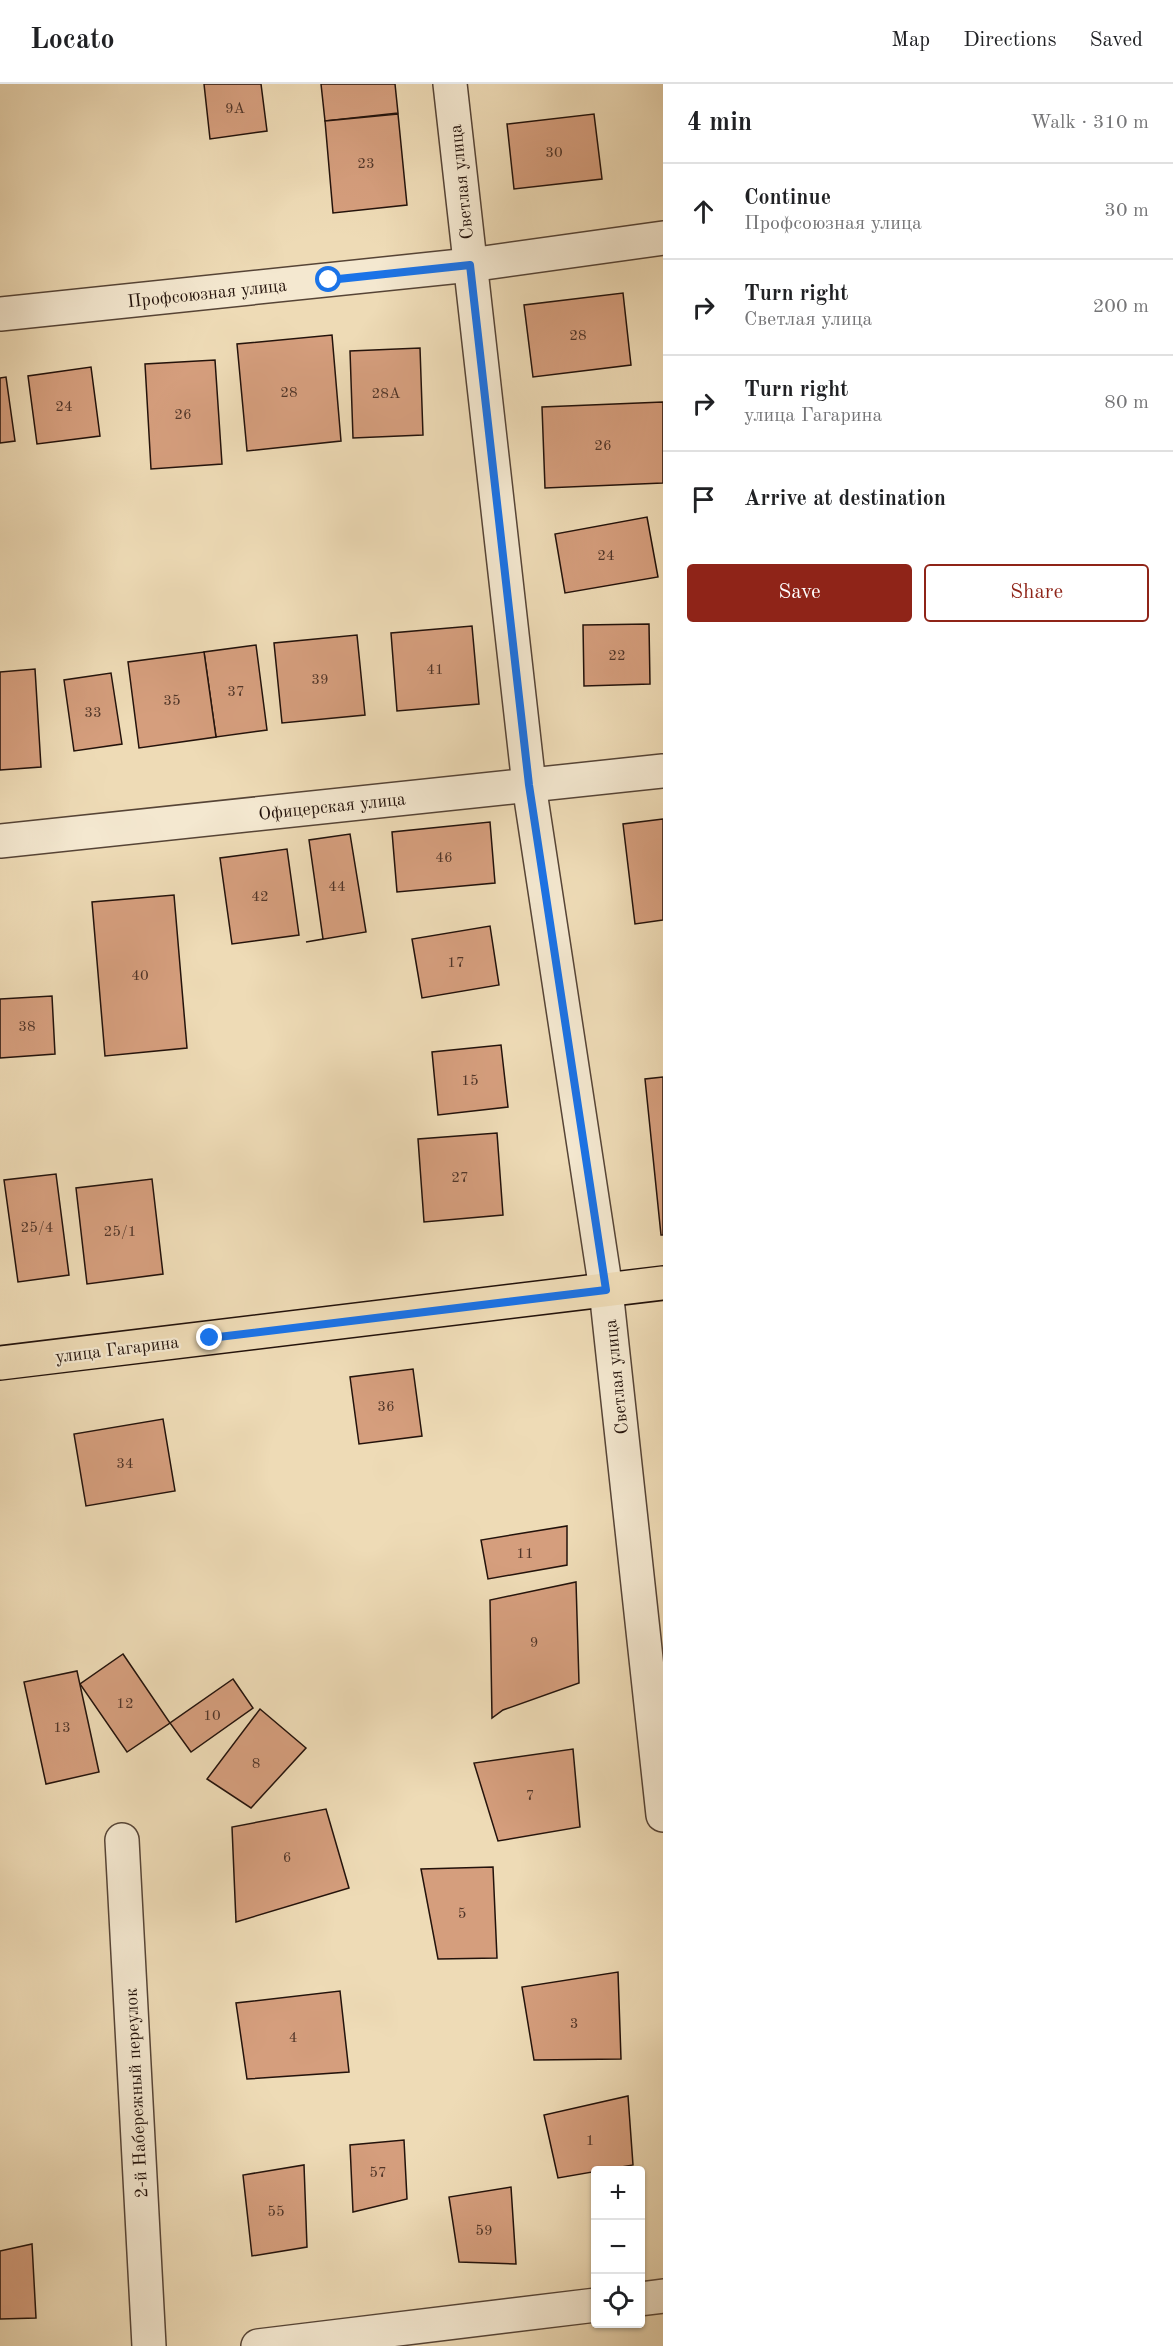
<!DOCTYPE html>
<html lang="en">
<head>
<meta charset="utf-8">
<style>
  :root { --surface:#fff; --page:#f2f2f2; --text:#202124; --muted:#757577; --line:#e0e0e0; --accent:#8f2418 }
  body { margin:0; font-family:"Old Standard TT",serif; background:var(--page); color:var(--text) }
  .controls { position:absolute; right:18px; bottom:18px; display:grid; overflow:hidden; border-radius:6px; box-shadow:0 2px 4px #0004 }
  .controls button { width:54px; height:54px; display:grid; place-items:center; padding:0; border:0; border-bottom:2px solid var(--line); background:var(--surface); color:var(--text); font:30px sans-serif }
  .stop { position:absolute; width:18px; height:18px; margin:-14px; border:4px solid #1a73e8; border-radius:50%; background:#fff }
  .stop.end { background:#1a73e8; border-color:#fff; box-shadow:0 2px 6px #0008 }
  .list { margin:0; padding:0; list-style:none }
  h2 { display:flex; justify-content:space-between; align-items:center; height:78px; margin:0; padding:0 24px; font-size:26px }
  h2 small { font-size:20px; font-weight:400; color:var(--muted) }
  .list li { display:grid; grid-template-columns:39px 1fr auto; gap:18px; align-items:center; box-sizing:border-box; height:96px; padding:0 24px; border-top:2px solid var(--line) }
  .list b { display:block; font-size:22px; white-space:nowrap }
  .list p { margin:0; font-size:20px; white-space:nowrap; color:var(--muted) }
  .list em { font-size:20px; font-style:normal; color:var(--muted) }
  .actions { display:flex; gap:12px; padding:18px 24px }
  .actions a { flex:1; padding:14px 0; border:2px solid var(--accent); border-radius:6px; text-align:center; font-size:21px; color:var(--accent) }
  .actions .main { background:var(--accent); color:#fff }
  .icon { flex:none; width:33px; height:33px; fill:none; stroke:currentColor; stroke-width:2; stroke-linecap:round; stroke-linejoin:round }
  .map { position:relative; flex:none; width:663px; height:2262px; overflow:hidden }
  header { display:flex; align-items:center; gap:36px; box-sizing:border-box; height:84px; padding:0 30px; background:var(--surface); border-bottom:2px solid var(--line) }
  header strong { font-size:28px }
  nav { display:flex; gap:33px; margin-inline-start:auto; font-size:21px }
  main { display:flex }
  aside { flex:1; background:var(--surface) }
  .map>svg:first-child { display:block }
</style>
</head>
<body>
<header>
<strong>Locato</strong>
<nav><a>Map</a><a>Directions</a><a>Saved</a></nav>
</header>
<main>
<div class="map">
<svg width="663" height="2262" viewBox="0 0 663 2262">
  <rect width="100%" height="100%" fill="#eedbb6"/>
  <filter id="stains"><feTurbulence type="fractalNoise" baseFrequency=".00333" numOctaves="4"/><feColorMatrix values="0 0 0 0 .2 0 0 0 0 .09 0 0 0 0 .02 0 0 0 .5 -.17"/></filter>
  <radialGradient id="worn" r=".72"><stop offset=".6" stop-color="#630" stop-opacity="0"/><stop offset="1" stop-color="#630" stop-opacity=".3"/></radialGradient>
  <g fill="#d59e7d" stroke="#23120b" stroke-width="1.5">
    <path d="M204 0H261L267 47 210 55Z"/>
    <path d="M321 0H395L398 29 325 37Z"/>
    <path d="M398 30 407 121 333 129 325 37Z"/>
    <path d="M594 30 602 95 514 105 507 40Z"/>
    <path d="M623 209 631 281 533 293 524 221Z"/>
    <path d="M332 251 341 357 247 367 237 260Z"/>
    <path d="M420 264 423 351 353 354 350 267Z"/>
    <path d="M215 276 222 380 151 385 145 280Z"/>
    <path d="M91 283 100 352 37 360 28 292Z"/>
    <path d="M6 293 15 357 0 359V294Z"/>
    <path d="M663 318V399L545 404 542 323Z"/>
    <path d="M647 433 658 493 565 509 555 450Z"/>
    <path d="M649 540 650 600 584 602 583 541Z"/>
    <path d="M472 542 479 620 397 627 391 549Z"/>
    <path d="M357 551 365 631 282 639 274 559Z"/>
    <path d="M256 561 267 646 216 653 204 568Z"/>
    <path d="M204 568 216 653 139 664 128 578Z"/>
    <path d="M35 585 41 683 0 686V588Z"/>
    <path d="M111 589 122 660 74 667 64 596Z"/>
    <path d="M663 735V836L635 840 623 740Z"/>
    <path d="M490 738 495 799 397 808 392 748Z"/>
    <path d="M350 750 366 848 306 858 323 855 309 756Z"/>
    <path d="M287 765 299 851 232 860 220 774Z"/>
    <path d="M174 811 187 964 105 972 92 818Z"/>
    <path d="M490 842 499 901 422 914 412 855Z"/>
    <path d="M52 912 55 970 0 974V915Z"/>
    <path d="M501 961 508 1023 438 1031 432 968Z"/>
    <path d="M663 993V1151H661L645 995Z"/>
    <path d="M497 1049 503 1131 424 1138 418 1055Z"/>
    <path d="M56 1090 69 1191 18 1198 4 1096Z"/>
    <path d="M152 1095 163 1190 87 1200 76 1104Z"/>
    <path d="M413 1285 422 1352 359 1360 350 1293Z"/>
    <path d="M163 1335 175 1407 86 1422 74 1350Z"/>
    <path d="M567 1442V1481L488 1495 481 1456Z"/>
    <path d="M576 1498 579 1599 503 1626 492 1634 490 1516Z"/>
    <path d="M123 1570 170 1639 127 1668 80 1600Z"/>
    <path d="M77 1587 99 1688 46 1700 24 1598Z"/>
    <path d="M233 1595 253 1624 191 1668 170 1639Z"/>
    <path d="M260 1625 306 1664 251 1724 207 1695Z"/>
    <path d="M573 1665 580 1743 498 1757 474 1679Z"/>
    <path d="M326 1725 349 1804 236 1838 232 1743Z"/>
    <path d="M493 1783 497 1874 438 1875 421 1785Z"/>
    <path d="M618 1888 621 1975 534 1976 522 1903Z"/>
    <path d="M340 1907 349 1988 247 1995 236 1919Z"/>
    <path d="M628 2012 633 2081 558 2094 544 2031Z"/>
    <path d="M404 2056 407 2115 353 2128 350 2061Z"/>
    <path d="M304 2081 307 2163 252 2172 243 2091Z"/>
    <path d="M511 2103 516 2180 459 2178 449 2113Z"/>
    <path d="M32 2160 36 2234 0 2235V2167Z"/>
  </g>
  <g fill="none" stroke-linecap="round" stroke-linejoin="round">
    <g stroke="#564436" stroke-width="36">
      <g id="minor">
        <path d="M450 0 529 701 606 1206 663 1731"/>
        <path d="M0 230 470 181 663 154"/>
        <path d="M0 757 663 687"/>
        <path d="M122 1756 149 2262"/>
        <path d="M640 2215 663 2212"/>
        <path d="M258 2262 596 2221"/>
      </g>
    </g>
    <g stroke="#23120b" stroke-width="36">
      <path id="major" d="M0 1279 663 1199"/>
    </g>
    <use href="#minor" stroke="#f4e8d0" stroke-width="33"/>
    <use href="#major" stroke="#eedbb6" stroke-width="33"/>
  </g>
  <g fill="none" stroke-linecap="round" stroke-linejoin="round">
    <path stroke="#1a73e8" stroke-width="8" d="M210 1254 606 1206 529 701 470 181 329 196"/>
  </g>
  <g text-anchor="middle" stroke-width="4.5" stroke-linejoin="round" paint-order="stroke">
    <g font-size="15" fill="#503528">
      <text x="235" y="29">9А</text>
      <text x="554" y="73">30</text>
      <text x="366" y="84">23</text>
      <text x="578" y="256">28</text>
      <text x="289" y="313">28</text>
      <text x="386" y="314">28А</text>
      <text x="64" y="327">24</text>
      <text x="183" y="335">26</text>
      <text x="603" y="366">26</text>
      <text x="606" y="476">24</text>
      <text x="617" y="576">22</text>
      <text x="435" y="590">41</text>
      <text x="320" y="600">39</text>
      <text x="236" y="612">37</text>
      <text x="172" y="621">35</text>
      <text x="93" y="633">33</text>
      <text x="444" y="778">46</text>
      <text x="337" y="807">44</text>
      <text x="260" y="817">42</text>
      <text x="456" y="883">17</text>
      <text x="140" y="896">40</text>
      <text x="27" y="947">38</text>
      <text x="470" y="1001">15</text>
      <text x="460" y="1098">27</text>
      <text x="37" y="1148">25/4</text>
      <text x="120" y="1152">25/1</text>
      <text x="386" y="1327">36</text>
      <text x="125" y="1384">34</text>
      <text x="525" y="1474">11</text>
      <text x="534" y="1563">9</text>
      <text x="125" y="1624">12</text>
      <text x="212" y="1636">10</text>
      <text x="62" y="1648">13</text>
      <text x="256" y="1684">8</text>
      <text x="530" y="1716">7</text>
      <text x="287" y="1778">6</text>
      <text x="462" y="1834">5</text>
      <text x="574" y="1944">3</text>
      <text x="293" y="1958">4</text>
      <text x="590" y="2061">1</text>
      <text x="378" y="2093">57</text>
      <text x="276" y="2132">55</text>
      <text x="484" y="2151">59</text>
    </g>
    <g font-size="18" fill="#23120b" stroke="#f4e8d0">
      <text transform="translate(461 98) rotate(-96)" y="6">Светлая улица</text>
      <text transform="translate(207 209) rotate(-6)" y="6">Профсоюзная улица</text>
      <text transform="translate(332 722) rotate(-6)" y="6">Офицерская улица</text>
      <text transform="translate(117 1265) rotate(-7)" y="6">улица Гагарина</text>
      <text transform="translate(616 1293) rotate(-96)" y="6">Светлая улица</text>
      <text transform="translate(136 2009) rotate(-93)" y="6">2-й Набережный переулок</text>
    </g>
  </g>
  <rect width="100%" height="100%" filter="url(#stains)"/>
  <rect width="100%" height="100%" fill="url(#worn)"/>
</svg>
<div class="controls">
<button>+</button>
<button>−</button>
<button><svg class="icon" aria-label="locate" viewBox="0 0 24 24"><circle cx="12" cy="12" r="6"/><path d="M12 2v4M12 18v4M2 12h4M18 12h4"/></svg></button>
</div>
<div class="stop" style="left:329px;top:196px"></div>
<div class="stop end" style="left:210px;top:1254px"></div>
</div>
<aside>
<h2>4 min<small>Walk · 310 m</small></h2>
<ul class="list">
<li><svg class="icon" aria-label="ahead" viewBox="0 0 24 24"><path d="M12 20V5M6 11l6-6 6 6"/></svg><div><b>Continue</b><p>Профсоюзная улица</p></div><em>30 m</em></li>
<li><svg class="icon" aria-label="right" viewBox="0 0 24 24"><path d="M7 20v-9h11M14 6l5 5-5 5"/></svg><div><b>Turn right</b><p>Светлая улица</p></div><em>200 m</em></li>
<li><svg class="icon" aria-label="right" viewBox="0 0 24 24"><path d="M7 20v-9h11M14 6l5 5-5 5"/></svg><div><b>Turn right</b><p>улица Гагарина</p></div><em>80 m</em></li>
<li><svg class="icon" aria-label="arrive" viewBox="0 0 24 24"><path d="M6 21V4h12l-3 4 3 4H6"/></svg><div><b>Arrive at destination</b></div></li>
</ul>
<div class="actions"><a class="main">Save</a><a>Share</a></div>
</aside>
</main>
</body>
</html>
